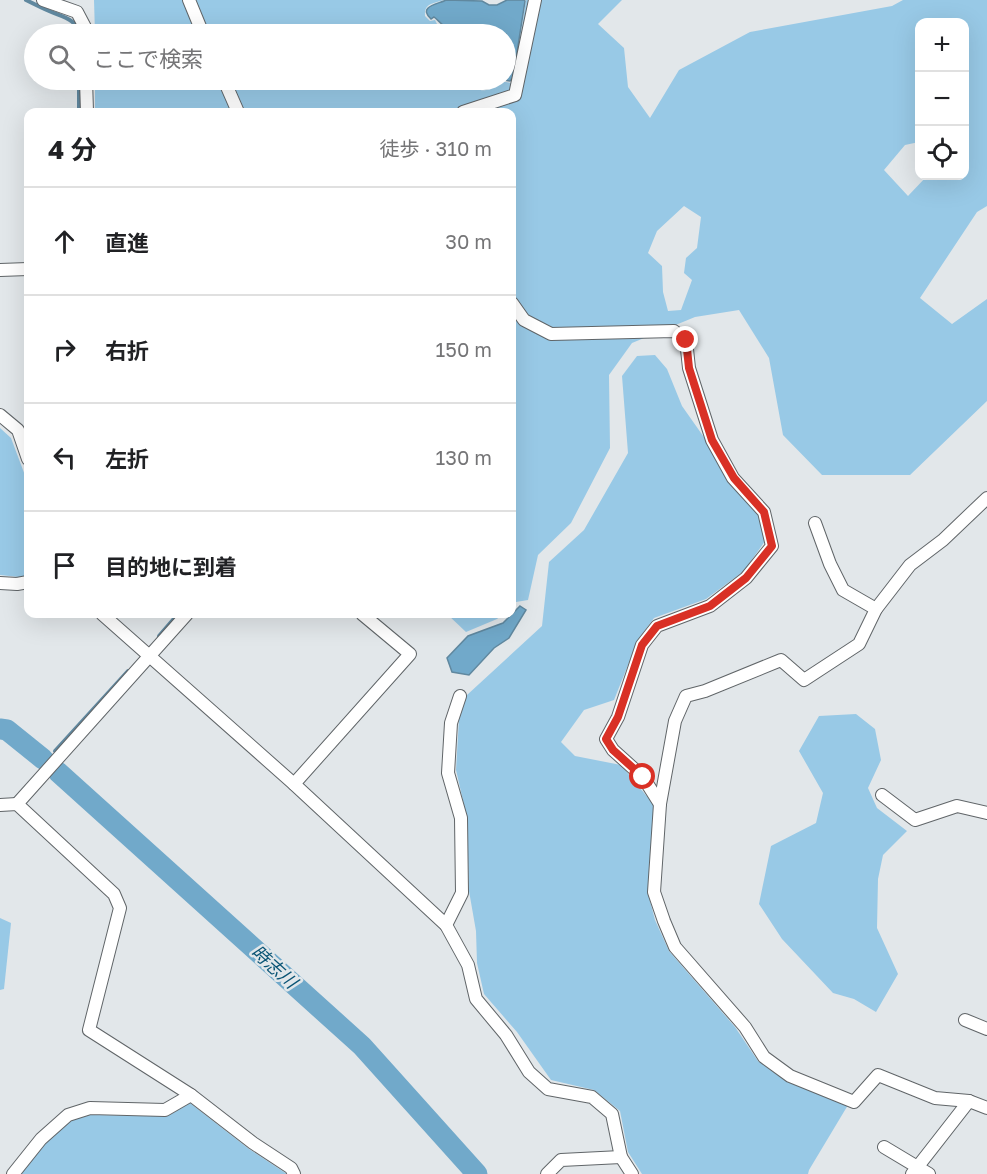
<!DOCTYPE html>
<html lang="ja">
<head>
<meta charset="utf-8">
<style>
  :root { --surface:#fff; --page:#f6f6f6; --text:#202124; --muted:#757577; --line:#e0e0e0 }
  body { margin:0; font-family:"Golos Text","Noto Sans JP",sans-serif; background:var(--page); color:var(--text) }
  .controls { position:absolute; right:18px; top:18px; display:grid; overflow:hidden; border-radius:12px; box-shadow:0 6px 24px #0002 }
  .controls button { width:54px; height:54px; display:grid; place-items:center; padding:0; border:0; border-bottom:2px solid var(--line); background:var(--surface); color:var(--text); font:30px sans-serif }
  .stop { position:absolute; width:18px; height:18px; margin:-14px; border:4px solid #d93025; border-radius:50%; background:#fff }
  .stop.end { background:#d93025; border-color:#fff; box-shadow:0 2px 6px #0008 }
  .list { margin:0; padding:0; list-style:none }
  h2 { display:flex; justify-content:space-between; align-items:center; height:78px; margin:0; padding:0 24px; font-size:26px }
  h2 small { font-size:20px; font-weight:400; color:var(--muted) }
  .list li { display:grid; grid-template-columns:39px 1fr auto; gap:18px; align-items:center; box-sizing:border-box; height:108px; padding:0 24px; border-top:2px solid var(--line) }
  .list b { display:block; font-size:22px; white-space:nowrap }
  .list em { font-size:20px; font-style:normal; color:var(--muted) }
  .icon { flex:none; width:33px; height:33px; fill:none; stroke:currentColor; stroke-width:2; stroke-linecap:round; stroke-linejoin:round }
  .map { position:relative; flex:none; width:987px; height:1174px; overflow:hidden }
  .search { position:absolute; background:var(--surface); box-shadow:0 6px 24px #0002; left:24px; top:24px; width:492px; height:66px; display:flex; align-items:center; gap:15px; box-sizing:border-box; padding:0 21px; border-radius:33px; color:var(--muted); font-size:22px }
  .panel { position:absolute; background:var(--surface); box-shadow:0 6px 24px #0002; left:24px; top:108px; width:492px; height:510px; border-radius:12px }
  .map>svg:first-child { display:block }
</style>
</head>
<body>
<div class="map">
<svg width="987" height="1174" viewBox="0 0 987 1174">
  <rect width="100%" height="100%" fill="#e2e7ea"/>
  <g fill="#98c9e6" fill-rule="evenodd">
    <path d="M94 0H443C433 4 424 3 425 16L430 21 435 20 437 24 443 28 449 26 454 32 459 34H95Z"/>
    <path d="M526 0H622L598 24 624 48 628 87 650 118 679 70 750 32 892 6 903 0H987V206L977 212 920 298 952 324 987 299V401L910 475H822L783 435 769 358 739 310 695 317 632 343 609 375 610 448 571 523 538 555 528 600 516 602 512 606V112H95V80H452V83L457 86 462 85 464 81C480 79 470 95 491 89L493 86 500 81 511 83 514 79ZM920 22H964V176H927L908 196 884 170 905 145 919 142ZM684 206 701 217 697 248 686 258 684 273 692 280 681 310 668 311 663 292 662 266 648 253 657 231Z"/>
    <path d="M655 355 667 369 682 406 758 514 765 541 744 571 706 599 654 618 638 640 614 700 584 710 561 742 575 756 621 765 654 805 648 893 655 920 669 951 735 1027 758 1061 787 1082 848 1105 809 1170 808 1174H642L628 1152 620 1111 594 1090 551 1080 517 1032 484 994 477 963 476 931 469 891 467 818 456 770 459 719 467 695 542 626 549 562 584 530 628 453 622 376 637 356Z"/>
    <path d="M0 428 11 438 26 478 28 482V576L19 577 0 575Z"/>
    <path d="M447 614H503L497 619 466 632Z"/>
    <path d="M856 714 875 729 881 760 868 788 877 808 907 831 883 855 878 879 877 928 898 974 876 1012 854 999 833 993 782 939 759 904 771 846 816 823 823 793 799 751 819 716Z"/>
    <path d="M0 918 11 923 4 989 0 990Z"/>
    <path d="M190 1103 249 1149 287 1174H21L45 1143 73 1119 91 1115 168 1116Z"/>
  </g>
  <g fill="#71a9ca" stroke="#60889f" stroke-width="1.5">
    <path d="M446 0 482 1 489 5H497L507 0H524L525 1 513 78 510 81 504 80H506V34C492 34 478 36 465 34 453 33 455 23 444 26 440 23 437 19 434 17L431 19C417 6 439 4 446 0Z"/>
    <path d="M472 80H499L492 85 490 88C476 92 480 86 472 80Z"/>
    <path d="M520 606 526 610 509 638 494 648 469 675 452 672 447 658 468 636 503 623Z"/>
  </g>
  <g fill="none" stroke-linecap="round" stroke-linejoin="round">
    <g stroke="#60889f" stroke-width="4">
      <path d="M26 0C34 4 42 8 49 11 62 17 77 19 80 34"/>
      <path d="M79 112V80"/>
      <path d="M159 636 178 614"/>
      <path d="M55 751 128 671"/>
    </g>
    <g stroke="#71a9ca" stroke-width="21">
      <path d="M0 729 7 730 43 759"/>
      <path d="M58 772 362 1046 477 1174"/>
    </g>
    <g stroke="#606568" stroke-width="14">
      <g id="minor">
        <path d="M43 0 77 12 87 31V34"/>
        <path d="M189 0 203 34"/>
        <path d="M86 80 87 112"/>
        <path d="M224 80 238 112"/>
        <path d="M463 112 515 95 535 0"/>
        <path d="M0 270 28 269"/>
        <path d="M512 303 524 320 551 334 674 331 686 340 689 368 712 440 733 478 764 512 772 546 746 578 710 606 657 626 642 645 618 717 606 739 613 750 643 777 660 804"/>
        <path d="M0 415 18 430 28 459"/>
        <path d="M987 498 943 540 910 565 876 609 859 644 804 680 781 660 705 691 686 696 675 721 660 804 654 892 664 921 675 947 745 1027 764 1057 790 1076 854 1102 878 1075 935 1098 969 1101 987 1108"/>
        <path d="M815 523 830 564 843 590 876 609"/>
        <path d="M0 583 17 584 28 582"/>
        <path d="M102 614 294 784 446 925 468 965 476 999 506 1035 529 1072 548 1089 592 1097 612 1114 621 1157 632 1174"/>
        <path d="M294 784 410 654 362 614"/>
        <path d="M882 795 915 820 957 806 987 813"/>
        <path d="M17 804 187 614"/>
        <path d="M0 805 17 804 114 894 120 908 89 1030 191 1095 253 1143 291 1168 294 1174"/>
        <path d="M446 925 462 893 461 818 448 773 451 723 460 696"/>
        <path d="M965 1020 987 1029"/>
        <path d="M884 1147 929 1174"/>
        <path d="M13 1174 41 1139 68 1115 90 1108 165 1110 191 1095"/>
        <path d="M547 1174 561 1160 621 1157"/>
        <path d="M912 1174 969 1101"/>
      </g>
    </g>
    <use href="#minor" stroke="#fff" stroke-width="12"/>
  </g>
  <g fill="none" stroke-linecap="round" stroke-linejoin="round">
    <path stroke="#d93025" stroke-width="8" d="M643 777 613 750 606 739 618 717 642 645 657 626 710 606 746 578 772 546 764 512 734 478 712 440 689 368 686 340"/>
  </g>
  <g text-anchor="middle" stroke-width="5" stroke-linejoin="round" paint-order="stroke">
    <g font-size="18" font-style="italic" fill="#0a5475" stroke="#e2e7ea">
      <text transform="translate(274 967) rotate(42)" y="6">時志川</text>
    </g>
  </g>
</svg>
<div class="controls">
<button>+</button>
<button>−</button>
<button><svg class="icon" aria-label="locate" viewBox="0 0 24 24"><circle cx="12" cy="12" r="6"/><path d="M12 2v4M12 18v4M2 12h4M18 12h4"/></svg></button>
</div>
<div class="stop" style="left:643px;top:777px"></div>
<div class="stop end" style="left:686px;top:340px"></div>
<div class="search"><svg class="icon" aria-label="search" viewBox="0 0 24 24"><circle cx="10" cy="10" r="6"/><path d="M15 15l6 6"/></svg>ここで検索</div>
<section class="panel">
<h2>4 分<small>徒歩 · 310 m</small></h2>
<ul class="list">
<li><svg class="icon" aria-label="ahead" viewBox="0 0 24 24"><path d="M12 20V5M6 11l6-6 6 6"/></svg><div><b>直進</b></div><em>30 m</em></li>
<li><svg class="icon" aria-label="right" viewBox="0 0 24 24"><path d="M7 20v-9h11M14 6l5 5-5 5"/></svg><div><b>右折</b></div><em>150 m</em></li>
<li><svg class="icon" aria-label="left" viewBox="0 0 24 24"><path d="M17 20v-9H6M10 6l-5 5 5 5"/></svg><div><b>左折</b></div><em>130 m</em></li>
<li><svg class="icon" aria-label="arrive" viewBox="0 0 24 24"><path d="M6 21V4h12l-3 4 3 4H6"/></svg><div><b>目的地に到着</b></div></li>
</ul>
</section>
</div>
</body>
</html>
